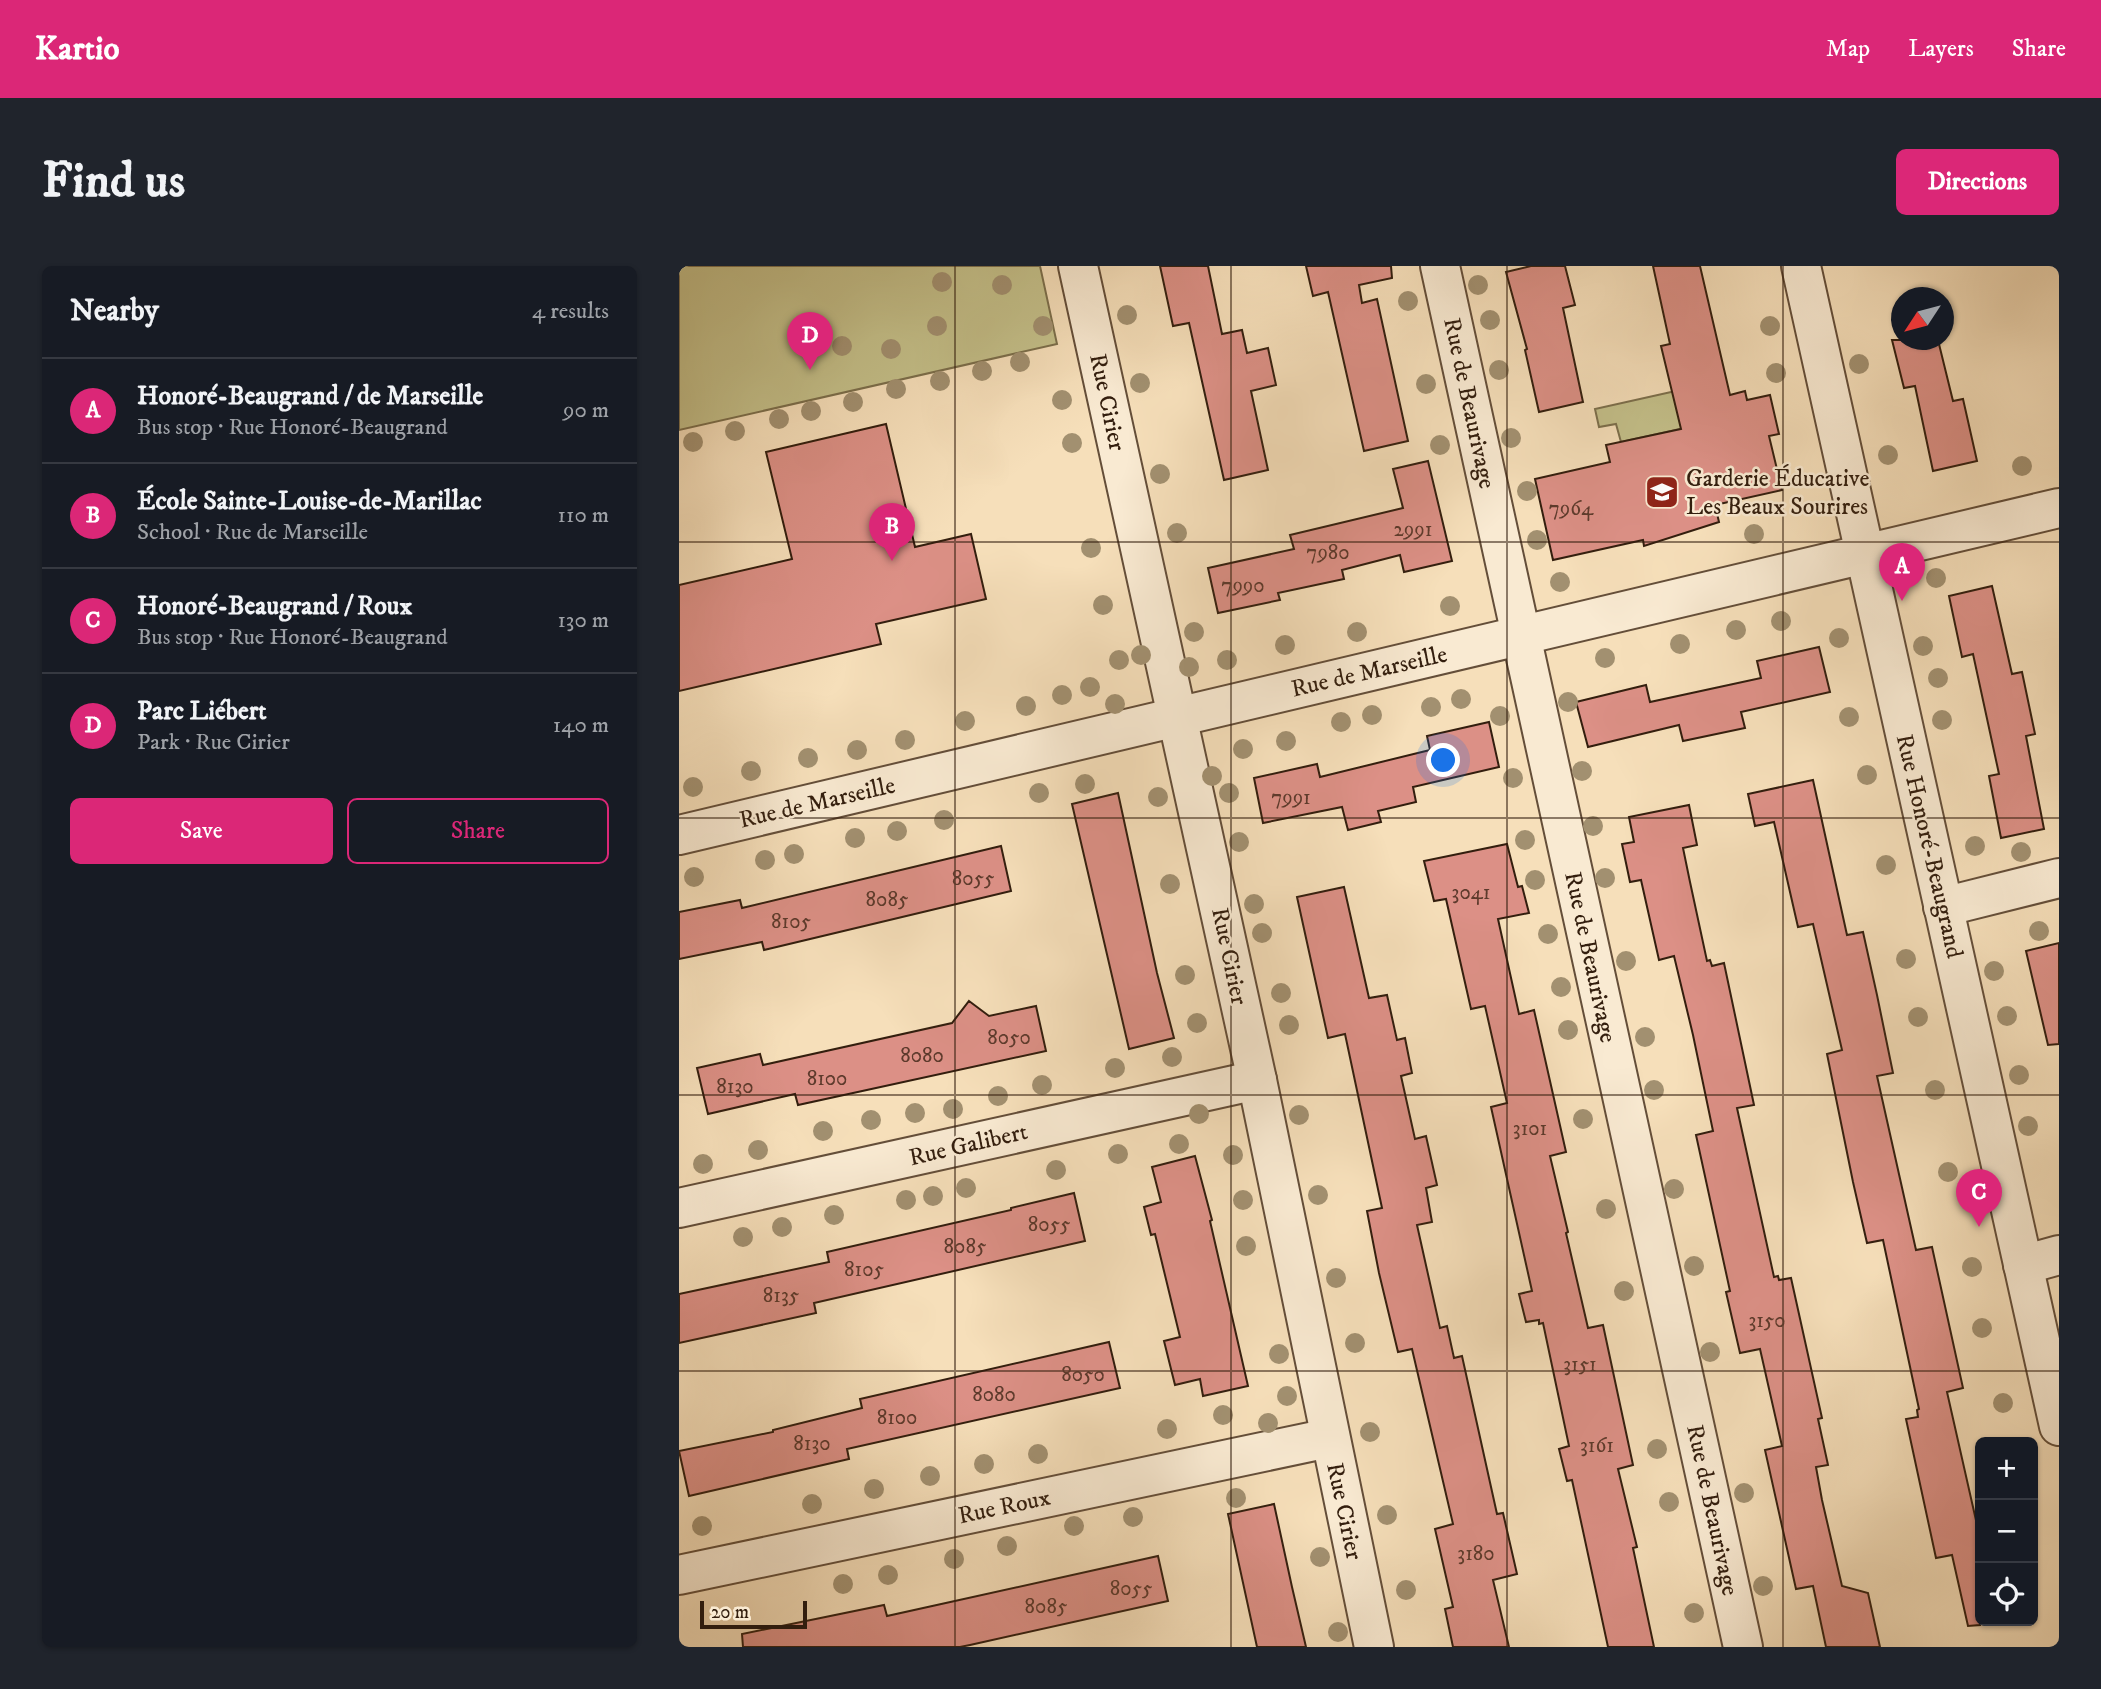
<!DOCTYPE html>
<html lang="en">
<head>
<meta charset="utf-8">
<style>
  :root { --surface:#171b24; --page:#20242c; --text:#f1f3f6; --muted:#9ea1a6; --line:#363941; --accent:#db2777 }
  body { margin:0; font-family:"IM FELL DW Pica",serif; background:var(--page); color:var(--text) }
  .controls { position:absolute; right:21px; bottom:21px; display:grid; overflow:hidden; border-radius:10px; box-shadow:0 2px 5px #0004 }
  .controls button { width:63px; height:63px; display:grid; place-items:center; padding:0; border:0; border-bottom:2px solid var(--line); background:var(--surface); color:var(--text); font:35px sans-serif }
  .compass { position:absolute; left:1212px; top:21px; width:63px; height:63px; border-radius:50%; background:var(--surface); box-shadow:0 2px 5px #0004; rotate:234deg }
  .scale { position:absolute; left:21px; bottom:18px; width:107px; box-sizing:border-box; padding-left:7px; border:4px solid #331e0e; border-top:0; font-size:19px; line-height:24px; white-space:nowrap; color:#331e0e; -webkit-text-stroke:5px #f9ead2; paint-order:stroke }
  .you { position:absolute; left:765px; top:495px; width:24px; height:24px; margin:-18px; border:5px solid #fff; border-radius:50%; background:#1a73e8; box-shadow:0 0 0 10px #1a73e833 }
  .badge { display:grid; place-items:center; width:46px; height:46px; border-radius:50%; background:var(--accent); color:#fff; font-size:23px; font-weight:700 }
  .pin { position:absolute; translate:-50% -58px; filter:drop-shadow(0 2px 4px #0008) }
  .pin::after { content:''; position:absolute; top:37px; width:24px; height:21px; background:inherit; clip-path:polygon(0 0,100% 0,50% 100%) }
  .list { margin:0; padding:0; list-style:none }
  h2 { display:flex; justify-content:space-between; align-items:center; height:91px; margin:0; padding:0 28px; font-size:30px }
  h2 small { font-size:23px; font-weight:400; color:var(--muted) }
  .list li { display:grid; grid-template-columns:46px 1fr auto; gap:21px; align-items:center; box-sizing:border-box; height:105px; padding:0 28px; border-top:2px solid var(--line) }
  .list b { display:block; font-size:26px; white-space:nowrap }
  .list p { margin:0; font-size:23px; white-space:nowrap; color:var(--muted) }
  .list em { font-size:23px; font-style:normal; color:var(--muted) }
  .actions { display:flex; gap:14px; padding:21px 28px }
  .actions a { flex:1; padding:16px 0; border:2px solid var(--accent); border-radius:10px; text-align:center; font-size:24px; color:var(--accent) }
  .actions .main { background:var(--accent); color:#fff }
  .icon { flex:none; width:38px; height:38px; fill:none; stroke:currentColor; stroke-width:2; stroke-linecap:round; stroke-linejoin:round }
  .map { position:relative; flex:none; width:1380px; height:1381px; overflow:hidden; border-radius:10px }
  header { display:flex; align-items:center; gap:42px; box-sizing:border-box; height:98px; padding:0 35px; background:var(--accent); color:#fff }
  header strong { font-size:33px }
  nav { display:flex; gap:38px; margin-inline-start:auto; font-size:24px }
  .intro { display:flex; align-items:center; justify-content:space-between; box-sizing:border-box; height:168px; padding:0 42px }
  h1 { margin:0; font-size:49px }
  .button { padding:18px 32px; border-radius:10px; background:var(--accent); color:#fff; font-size:24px; font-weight:700 }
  main { display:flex; gap:42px; padding:0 42px }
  aside { flex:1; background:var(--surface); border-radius:10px; box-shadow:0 2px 5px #0004 }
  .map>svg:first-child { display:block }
</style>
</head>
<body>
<header>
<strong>Kartio</strong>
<nav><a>Map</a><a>Layers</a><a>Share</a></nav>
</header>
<div class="intro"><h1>Find us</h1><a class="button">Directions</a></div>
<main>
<aside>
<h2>Nearby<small>4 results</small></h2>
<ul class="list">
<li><span class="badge">A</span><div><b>Honoré-Beaugrand / de Marseille</b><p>Bus stop · Rue Honoré-Beaugrand</p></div><em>90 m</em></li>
<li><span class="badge">B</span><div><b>École Sainte-Louise-de-Marillac</b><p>School · Rue de Marseille</p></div><em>110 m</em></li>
<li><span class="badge">C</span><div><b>Honoré-Beaugrand / Roux</b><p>Bus stop · Rue Honoré-Beaugrand</p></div><em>130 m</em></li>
<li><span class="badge">D</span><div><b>Parc Liébert</b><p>Park · Rue Cirier</p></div><em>140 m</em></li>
</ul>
<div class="actions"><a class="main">Save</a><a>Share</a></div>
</aside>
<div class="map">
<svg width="1380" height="1381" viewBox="0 0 1380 1381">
  <rect width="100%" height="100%" fill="#f6dfba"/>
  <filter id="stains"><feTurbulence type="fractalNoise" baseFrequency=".00286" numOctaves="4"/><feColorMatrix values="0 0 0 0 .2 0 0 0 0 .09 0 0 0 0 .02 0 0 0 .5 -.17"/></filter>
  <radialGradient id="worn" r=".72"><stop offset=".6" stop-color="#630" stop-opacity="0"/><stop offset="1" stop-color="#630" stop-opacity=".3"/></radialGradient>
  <g fill="#c4c08a" stroke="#7c6f4c" stroke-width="2">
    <path d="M0 0H361L378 78 0 164Z"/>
    <path d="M1010 122V200L1001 163 942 176 937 158 920 161 916 143Z"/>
  </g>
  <g fill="#dc9086" stroke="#331e0e" stroke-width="2">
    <path d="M481 0H529L543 68 563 64 568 87 589 82 597 119 572 125 589 204 545 214 510 57 494 60Z"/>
    <path d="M627 0H712L713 12 680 19 683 37 698 33 729 175 685 185 649 26 634 30Z"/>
    <path d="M852 0H886L896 39 884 42 904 136 860 146 846 84 848 83 827 6Z"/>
    <path d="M974 0H1021L1051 129 1066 125 1068 134 1091 129 1100 168 1090 170 1103 224 1036 239 1040 256 965 280 964 274 874 294 856 213 931 196 927 179 1002 163 982 80 991 78Z"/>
    <path d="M1213 74H1259L1274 135 1284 133 1298 195 1254 205 1236 120 1225 122Z"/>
    <path d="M207 158 236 281 292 268 307 333 197 358 202 378 0 425V319L113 293 87 186Z"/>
    <path d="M749 195 773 295 725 306 721 289 663 304 665 313 599 327 601 334 539 347 529 302 615 283 611 269 724 242 714 203Z"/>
    <path d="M1313 320 1333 408 1343 406 1356 468 1347 470 1365 563 1322 572 1310 510 1320 508 1294 388 1283 391 1270 330Z"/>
    <path d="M1140 381 1151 426 1062 446 1066 462 1004 475 1000 459 909 481 897 436 967 419 971 436 1082 412 1078 395Z"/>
    <path d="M810 456 820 501 734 521 737 536 699 545 702 556 669 564 663 541 584 557 575 512 638 498 641 511 751 484 748 470Z"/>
    <path d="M1134 514 1168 669 1184 666 1198 729 1214 807 1198 810 1237 984 1253 981 1284 1122 1268 1126 1301 1272V1359L1289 1360 1273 1289 1257 1292 1227 1153 1239 1151 1238 1144 1240 1143 1204 974 1188 977 1174 916 1148 788 1163 784 1134 658 1119 661 1095 556 1076 560 1069 528Z"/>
    <path d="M439 527 478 707 495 772 450 783 393 538Z"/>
    <path d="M1010 539 1018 579 1004 582 1011 616 1028 695 1031 694 1033 700 1045 697 1075 839 1058 842 1095 1011 1099 1010 1100 1014 1112 1012 1143 1152 1139 1153 1149 1199 1137 1201 1143 1234 1163 1320 1189 1327 1201 1381H1147L1134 1320 1117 1323 1086 1184 1103 1180 1081 1083 1061 1087 1047 1026 1051 1025 1017 869 1034 865 1014 769 995 690 980 694 962 614 951 616 943 578 955 576 950 551Z"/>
    <path d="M828 578 839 621 843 620 850 647 819 653 840 748 855 744 887 886 871 890 889 966 887 967 909 1062 924 1059 954 1199 939 1203 958 1281 954 1282 975 1381H929L893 1214 888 1215 880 1183 890 1180 864 1057 860 1058V1054L847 1056 840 1028 853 1025 812 841 828 837 806 740 792 743 767 633 755 635 745 595Z"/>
    <path d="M322 580 332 625 85 684 83 676 0 693V646L61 634 63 642Z"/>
    <path d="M665 621 690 732 708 729 718 774 726 772 733 807 722 810 736 873 747 870 758 919 747 922 753 956 738 959 761 1062 768 1060 775 1092 783 1090 818 1248 824 1247 838 1308 814 1314 830 1381H774L766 1343 774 1341 756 1263 774 1258 733 1083 719 1086 700 1007 688 945 703 942 666 768 649 772 618 631Z"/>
    <path d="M1380 677V778L1369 779 1347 685Z"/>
    <path d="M290 735 310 750 357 740 367 785 119 839 116 828 29 848 18 802 81 788 84 799 273 757Z"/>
    <path d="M516 890 533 954 531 955 569 1120 524 1130 521 1113 496 1119 485 1075 501 1071 476 968 472 969 465 941 482 936 473 901Z"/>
    <path d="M395 927 406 975 135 1037 137 1047 0 1077V1028L150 996 148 986 332 944V942Z"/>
    <path d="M430 1076 441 1122 168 1183 170 1193 10 1230 0 1185 94 1166V1164L183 1142 181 1133Z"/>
    <path d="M595 1238 613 1321 627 1381H578L549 1248Z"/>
    <path d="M479 1290 489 1335 291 1379 281 1381H64L63 1368 205 1339 208 1350Z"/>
  </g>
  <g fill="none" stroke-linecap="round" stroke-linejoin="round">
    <g stroke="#644e39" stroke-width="42">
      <g id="minor">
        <path d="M399 0 578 814 695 1381"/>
        <path d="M761 0 1064 1381"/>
        <path d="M1122 0 1380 1160"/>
        <path d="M0 569 1380 242"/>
        <path d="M1264 641 1380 612"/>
        <path d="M0 942 578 814"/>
        <path d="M1344 999 1380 989"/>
        <path d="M0 1309 650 1172"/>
      </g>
    </g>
    <use href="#minor" stroke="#f9ead2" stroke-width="38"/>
  </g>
  <g fill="#a29070">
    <circle cx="263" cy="16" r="10"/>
    <circle cx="323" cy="19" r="10"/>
    <circle cx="799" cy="19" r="10"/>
    <circle cx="729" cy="35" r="10"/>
    <circle cx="448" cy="49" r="10"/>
    <circle cx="811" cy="54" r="10"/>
    <circle cx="258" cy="60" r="10"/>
    <circle cx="364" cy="60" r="10"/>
    <circle cx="1091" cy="60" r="10"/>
    <circle cx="163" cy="80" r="10"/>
    <circle cx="212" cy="83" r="10"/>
    <circle cx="341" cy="96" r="10"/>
    <circle cx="1180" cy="98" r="10"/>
    <circle cx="820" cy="104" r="10"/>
    <circle cx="303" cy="105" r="10"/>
    <circle cx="1097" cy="107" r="10"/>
    <circle cx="261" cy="115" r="10"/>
    <circle cx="461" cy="117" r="10"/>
    <circle cx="747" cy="118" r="10"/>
    <circle cx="217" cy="123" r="10"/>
    <circle cx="383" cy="134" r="10"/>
    <circle cx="174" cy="136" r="10"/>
    <circle cx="132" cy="145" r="10"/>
    <circle cx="100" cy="153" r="10"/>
    <circle cx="56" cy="165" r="10"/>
    <circle cx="832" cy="172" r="10"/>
    <circle cx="14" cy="176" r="10"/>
    <circle cx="393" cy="177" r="10"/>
    <circle cx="761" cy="179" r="10"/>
    <circle cx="1209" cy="189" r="10"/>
    <circle cx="1343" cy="200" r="10"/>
    <circle cx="481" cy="208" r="10"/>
    <circle cx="848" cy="225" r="10"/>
    <circle cx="498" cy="267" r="10"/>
    <circle cx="1075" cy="268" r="10"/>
    <circle cx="858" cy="274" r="10"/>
    <circle cx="412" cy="282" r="10"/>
    <circle cx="1257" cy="312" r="10"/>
    <circle cx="881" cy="316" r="10"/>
    <circle cx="424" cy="339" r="10"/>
    <circle cx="771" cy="340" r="10"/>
    <circle cx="1102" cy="355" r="10"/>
    <circle cx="1057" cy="364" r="10"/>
    <circle cx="515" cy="366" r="10"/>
    <circle cx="678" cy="366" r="10"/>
    <circle cx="1160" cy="372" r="10"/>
    <circle cx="1001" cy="378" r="10"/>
    <circle cx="606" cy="379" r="10"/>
    <circle cx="1244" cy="380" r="10"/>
    <circle cx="462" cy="389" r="10"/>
    <circle cx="926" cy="392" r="10"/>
    <circle cx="440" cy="394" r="10"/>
    <circle cx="548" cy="394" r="10"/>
    <circle cx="510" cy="401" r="10"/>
    <circle cx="1259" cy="412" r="10"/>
    <circle cx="411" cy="421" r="10"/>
    <circle cx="383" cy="429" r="10"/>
    <circle cx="782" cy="433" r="10"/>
    <circle cx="889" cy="436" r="10"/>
    <circle cx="436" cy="438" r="10"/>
    <circle cx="347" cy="440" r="10"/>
    <circle cx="752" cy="441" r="10"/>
    <circle cx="693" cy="449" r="10"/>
    <circle cx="821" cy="450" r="10"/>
    <circle cx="1170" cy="451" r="10"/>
    <circle cx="1263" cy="454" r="10"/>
    <circle cx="286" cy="455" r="10"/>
    <circle cx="662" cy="456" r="10"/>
    <circle cx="226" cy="474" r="10"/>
    <circle cx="607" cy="475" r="10"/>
    <circle cx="564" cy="483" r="10"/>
    <circle cx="178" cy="484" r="10"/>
    <circle cx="129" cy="492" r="10"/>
    <circle cx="72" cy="505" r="10"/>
    <circle cx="903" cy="505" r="10"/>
    <circle cx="1188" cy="509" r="10"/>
    <circle cx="533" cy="510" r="10"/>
    <circle cx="834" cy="512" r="10"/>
    <circle cx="406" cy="518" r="10"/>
    <circle cx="14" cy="521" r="10"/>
    <circle cx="360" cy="527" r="10"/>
    <circle cx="550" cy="527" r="10"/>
    <circle cx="479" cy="531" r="10"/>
    <circle cx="265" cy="554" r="10"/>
    <circle cx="914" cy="560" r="10"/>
    <circle cx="218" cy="565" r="10"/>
    <circle cx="176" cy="572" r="10"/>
    <circle cx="846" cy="574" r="10"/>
    <circle cx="560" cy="576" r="10"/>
    <circle cx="1296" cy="580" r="10"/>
    <circle cx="1342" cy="586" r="10"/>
    <circle cx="115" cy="588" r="10"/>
    <circle cx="86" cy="594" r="10"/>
    <circle cx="1207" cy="599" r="10"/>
    <circle cx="15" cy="611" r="10"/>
    <circle cx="926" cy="612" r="10"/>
    <circle cx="856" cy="614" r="10"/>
    <circle cx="491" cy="618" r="10"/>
    <circle cx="575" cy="638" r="10"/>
    <circle cx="1360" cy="665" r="10"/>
    <circle cx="583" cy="667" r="10"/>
    <circle cx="869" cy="668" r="10"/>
    <circle cx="1227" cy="693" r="10"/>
    <circle cx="947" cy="695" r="10"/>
    <circle cx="1315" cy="705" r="10"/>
    <circle cx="506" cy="709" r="10"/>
    <circle cx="882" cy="721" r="10"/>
    <circle cx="602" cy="727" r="10"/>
    <circle cx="1328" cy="750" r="10"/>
    <circle cx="1239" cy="751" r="10"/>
    <circle cx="518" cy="757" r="10"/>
    <circle cx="610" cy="759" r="10"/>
    <circle cx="889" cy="764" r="10"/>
    <circle cx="966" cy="771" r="10"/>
    <circle cx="493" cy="791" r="10"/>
    <circle cx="436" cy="802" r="10"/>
    <circle cx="1340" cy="809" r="10"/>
    <circle cx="363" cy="819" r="10"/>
    <circle cx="975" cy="824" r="10"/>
    <circle cx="1256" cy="824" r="10"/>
    <circle cx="319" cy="830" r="10"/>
    <circle cx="274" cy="843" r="10"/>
    <circle cx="236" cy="847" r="10"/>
    <circle cx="520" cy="848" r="10"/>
    <circle cx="620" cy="849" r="10"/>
    <circle cx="904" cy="853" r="10"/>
    <circle cx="192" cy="854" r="10"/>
    <circle cx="1349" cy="860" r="10"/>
    <circle cx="144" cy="865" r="10"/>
    <circle cx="500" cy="878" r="10"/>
    <circle cx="79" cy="884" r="10"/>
    <circle cx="439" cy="888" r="10"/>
    <circle cx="554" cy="889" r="10"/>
    <circle cx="24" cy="898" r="10"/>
    <circle cx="377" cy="904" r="10"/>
    <circle cx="1269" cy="906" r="10"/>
    <circle cx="287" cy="922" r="10"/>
    <circle cx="995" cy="923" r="10"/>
    <circle cx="639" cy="929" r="10"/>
    <circle cx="254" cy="930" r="10"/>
    <circle cx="227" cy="934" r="10"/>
    <circle cx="564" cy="934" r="10"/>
    <circle cx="927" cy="943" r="10"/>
    <circle cx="155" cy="949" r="10"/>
    <circle cx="103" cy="961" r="10"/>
    <circle cx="64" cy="971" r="10"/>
    <circle cx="567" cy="980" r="10"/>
    <circle cx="1015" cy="1000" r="10"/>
    <circle cx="1293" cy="1001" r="10"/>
    <circle cx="657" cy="1012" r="10"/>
    <circle cx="945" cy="1025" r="10"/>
    <circle cx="1303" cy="1062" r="10"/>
    <circle cx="676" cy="1077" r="10"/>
    <circle cx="1031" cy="1086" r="10"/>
    <circle cx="600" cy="1088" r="10"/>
    <circle cx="608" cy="1130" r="10"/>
    <circle cx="1324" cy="1137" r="10"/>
    <circle cx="544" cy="1149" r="10"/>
    <circle cx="589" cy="1157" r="10"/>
    <circle cx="488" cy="1163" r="10"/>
    <circle cx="691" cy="1166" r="10"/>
    <circle cx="978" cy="1183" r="10"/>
    <circle cx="359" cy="1188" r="10"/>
    <circle cx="305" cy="1198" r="10"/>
    <circle cx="251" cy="1210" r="10"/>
    <circle cx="195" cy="1223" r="10"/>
    <circle cx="1065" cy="1227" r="10"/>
    <circle cx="557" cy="1232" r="10"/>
    <circle cx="990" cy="1236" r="10"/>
    <circle cx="133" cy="1238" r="10"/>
    <circle cx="708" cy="1249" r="10"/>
    <circle cx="454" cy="1251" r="10"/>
    <circle cx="23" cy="1260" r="10"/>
    <circle cx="395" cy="1260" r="10"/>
    <circle cx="328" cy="1280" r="10"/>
    <circle cx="641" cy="1291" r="10"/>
    <circle cx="275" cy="1293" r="10"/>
    <circle cx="209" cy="1309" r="10"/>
    <circle cx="164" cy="1318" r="10"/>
    <circle cx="1084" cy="1320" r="10"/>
    <circle cx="727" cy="1324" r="10"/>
    <circle cx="1015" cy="1347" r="10"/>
    <circle cx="659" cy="1366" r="10"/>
  </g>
  <path fill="none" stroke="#331e0e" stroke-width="2" stroke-opacity="0.55" d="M276 0V1381M552 0V1381M828 0V1381M1104 0V1381M0 276H1380M0 552H1380M0 829H1380M0 1105H1380"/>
  <defs>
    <g id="school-square" transform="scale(1.75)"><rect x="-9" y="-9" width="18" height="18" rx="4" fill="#8f2418" stroke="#f9ead2"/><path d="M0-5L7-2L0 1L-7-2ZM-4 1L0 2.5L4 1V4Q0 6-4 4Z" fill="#fff"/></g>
  </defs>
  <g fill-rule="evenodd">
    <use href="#school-square" x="983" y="226"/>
  </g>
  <g text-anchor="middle" stroke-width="5" stroke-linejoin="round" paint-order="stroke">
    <g font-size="21" fill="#5d3a2c">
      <text x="892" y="249">7964</text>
      <text x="734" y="270">2991</text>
      <text x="649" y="293">7980</text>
      <text x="564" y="326">7990</text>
      <text x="612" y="538">7991</text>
      <text x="294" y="619">8055</text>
      <text x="792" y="633">3041</text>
      <text x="208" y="640">8085</text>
      <text x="112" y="662">8105</text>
      <text x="330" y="778">8050</text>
      <text x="243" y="796">8080</text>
      <text x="148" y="819">8100</text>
      <text x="56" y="827">8130</text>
      <text x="851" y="869">3101</text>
      <text x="370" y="965">8055</text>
      <text x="286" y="987">8085</text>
      <text x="185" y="1010">8105</text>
      <text x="102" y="1036">8135</text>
      <text x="1088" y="1061">3150</text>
      <text x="901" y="1105">3151</text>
      <text x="404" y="1115">8050</text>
      <text x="315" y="1135">8080</text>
      <text x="218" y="1158">8100</text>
      <text x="133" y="1184">8130</text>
      <text x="918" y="1186">3161</text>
      <text x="797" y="1294">3180</text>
      <text x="452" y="1329">8055</text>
      <text x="367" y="1347">8085</text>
    </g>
    <g font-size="24" fill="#331e0e" stroke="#f9ead2">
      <text transform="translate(429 136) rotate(78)" y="8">Rue Cirier</text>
      <text transform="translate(791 137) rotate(78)" y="8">Rue de Beaurivage</text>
      <text transform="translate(690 405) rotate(-13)" y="8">Rue de Marseille</text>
      <text transform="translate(138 536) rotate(-13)" y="8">Rue de Marseille</text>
      <text transform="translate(1251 580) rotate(77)" y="8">Rue Honoré-Beaugrand</text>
      <text transform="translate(551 690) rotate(78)" y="8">Rue Cirier</text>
      <text transform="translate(912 691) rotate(78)" y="8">Rue de Beaurivage</text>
      <text transform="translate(289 878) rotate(-13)" y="8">Rue Galibert</text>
      <text transform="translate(325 1240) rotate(-12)" y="8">Rue Roux</text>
      <text transform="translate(1034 1244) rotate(78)" y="8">Rue de Beaurivage</text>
      <text transform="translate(666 1245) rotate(78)" y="8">Rue Cirier</text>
    </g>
    <g font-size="24" fill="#331e0e" stroke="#f9ead2" text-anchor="start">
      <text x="1007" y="220">Garderie Éducative<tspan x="1007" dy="28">Les Beaux Sourires</tspan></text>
    </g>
  </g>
  <rect width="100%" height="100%" filter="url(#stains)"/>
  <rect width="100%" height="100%" fill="url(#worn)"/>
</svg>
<div class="controls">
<button>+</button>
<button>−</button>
<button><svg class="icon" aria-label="locate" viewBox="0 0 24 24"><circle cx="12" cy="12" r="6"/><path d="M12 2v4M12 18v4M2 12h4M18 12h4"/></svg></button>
</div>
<svg class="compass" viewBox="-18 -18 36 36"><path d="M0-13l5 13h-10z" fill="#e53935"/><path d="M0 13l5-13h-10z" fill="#9ea1a6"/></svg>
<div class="scale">20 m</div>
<div class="you"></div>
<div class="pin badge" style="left:1223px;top:335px">A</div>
<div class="pin badge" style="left:213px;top:295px">B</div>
<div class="pin badge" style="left:1300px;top:961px">C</div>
<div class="pin badge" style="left:131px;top:104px">D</div>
</div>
</main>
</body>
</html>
